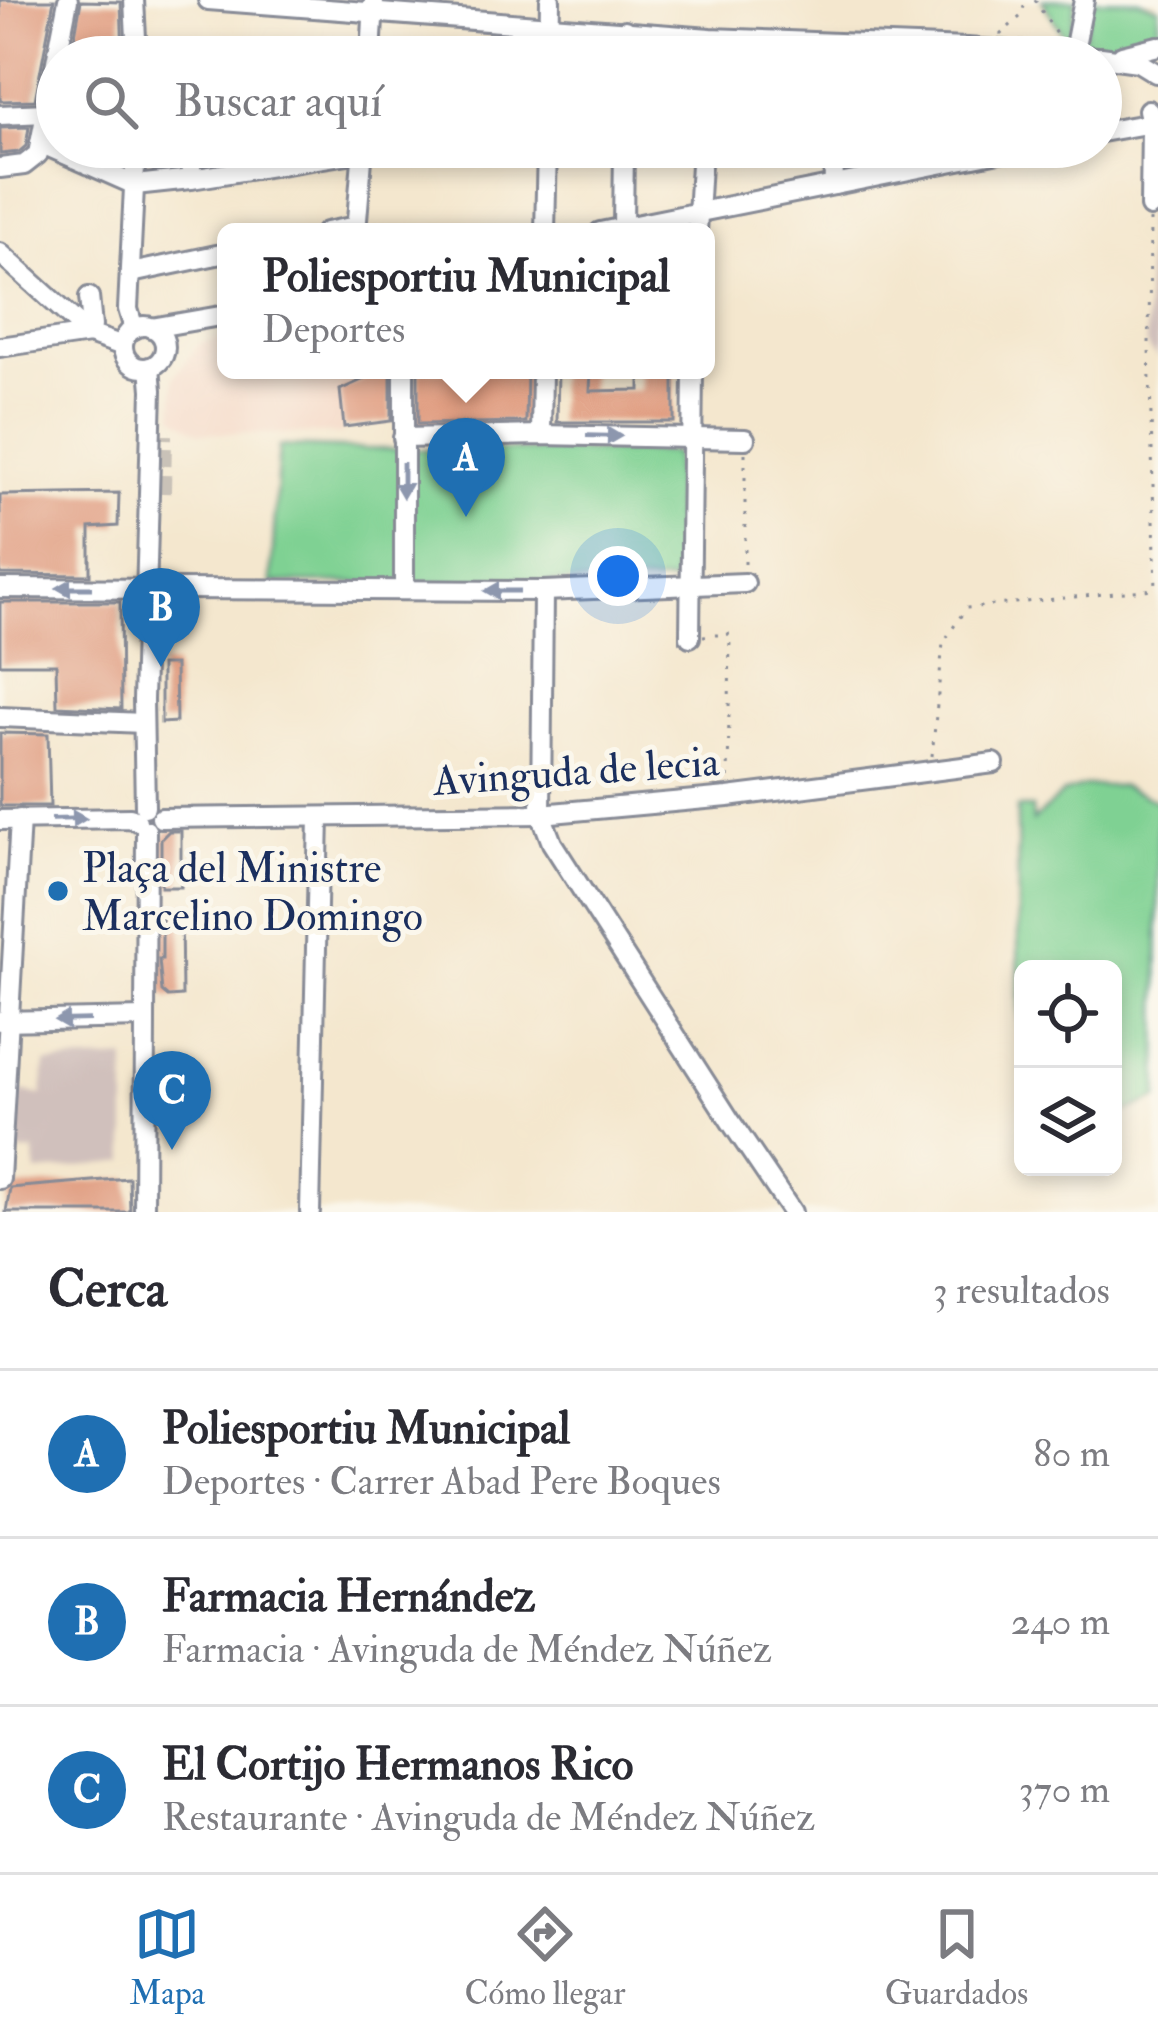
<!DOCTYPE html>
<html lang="es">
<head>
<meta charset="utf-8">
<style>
  :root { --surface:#fff; --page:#f7f7f7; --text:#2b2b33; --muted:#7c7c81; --line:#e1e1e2; --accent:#1f6fb2 }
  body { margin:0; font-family:"IM FELL Double Pica",serif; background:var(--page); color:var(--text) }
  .controls { position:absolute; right:36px; bottom:36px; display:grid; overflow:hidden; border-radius:18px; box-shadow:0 6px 18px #0003 }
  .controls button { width:108px; height:108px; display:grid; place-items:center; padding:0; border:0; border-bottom:3px solid var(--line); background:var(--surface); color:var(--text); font:60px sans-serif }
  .you { position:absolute; left:618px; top:576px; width:42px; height:42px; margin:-30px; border:9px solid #fff; border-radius:50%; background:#1a73e8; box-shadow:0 0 0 18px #1a73e833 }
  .badge { display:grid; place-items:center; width:78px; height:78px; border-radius:50%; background:var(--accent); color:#fff; font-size:39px; font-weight:700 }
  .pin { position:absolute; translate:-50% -99px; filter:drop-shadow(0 3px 6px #0008) }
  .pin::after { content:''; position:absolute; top:63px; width:42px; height:36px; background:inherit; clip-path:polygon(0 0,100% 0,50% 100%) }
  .popup { position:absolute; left:217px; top:223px; width:498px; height:156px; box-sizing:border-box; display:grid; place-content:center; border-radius:18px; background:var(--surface); filter:drop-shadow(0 3px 9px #0005); font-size:39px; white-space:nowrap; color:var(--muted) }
  .popup b { font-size:45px; color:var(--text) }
  .popup::after { content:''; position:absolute; left:50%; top:100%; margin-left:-24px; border:24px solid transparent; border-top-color:var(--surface) }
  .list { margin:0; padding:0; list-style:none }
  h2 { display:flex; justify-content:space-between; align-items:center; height:156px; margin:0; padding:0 48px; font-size:51px }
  h2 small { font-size:39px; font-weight:400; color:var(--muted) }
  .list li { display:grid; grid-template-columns:78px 1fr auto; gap:36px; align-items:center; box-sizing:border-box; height:168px; padding:0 48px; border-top:3px solid var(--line) }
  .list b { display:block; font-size:45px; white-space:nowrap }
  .list p { margin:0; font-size:39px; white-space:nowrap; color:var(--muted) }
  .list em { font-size:39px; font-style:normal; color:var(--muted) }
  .icon { flex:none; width:66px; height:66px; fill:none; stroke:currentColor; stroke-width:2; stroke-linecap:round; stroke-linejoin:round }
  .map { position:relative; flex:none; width:1158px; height:1212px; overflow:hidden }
  .search { position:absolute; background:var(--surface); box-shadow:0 6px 18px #0003; left:36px; right:36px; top:36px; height:132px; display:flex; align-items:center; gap:30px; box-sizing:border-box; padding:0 42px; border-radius:66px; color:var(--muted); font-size:45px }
  .sheet { height:660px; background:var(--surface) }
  nav { display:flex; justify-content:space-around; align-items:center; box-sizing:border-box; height:168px; border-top:3px solid var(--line); background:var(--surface); font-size:33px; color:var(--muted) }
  nav a { display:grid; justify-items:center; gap:6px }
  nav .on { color:var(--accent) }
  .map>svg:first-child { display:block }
</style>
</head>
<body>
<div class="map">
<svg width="1158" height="1212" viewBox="0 0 1158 1212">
  <rect width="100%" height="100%" fill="#fbf7ec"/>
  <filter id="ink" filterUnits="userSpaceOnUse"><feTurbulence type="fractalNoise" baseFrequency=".00833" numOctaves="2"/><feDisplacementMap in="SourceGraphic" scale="24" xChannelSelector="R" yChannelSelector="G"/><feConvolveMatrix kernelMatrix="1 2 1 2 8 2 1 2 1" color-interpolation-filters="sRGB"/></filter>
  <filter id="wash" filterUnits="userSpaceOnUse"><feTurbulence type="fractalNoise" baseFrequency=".004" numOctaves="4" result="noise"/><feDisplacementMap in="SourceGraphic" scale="48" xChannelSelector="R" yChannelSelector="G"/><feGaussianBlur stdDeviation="2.7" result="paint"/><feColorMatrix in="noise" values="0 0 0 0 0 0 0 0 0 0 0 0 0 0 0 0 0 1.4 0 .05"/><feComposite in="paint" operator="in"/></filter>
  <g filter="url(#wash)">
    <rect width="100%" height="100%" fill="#f4e7ce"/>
    <path fill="#f4d3c0" d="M226 338V370H364L363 379 340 390 343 434 200 433 174 416V377L201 343Z"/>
    <g fill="#d0c0bc">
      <path d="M1158 168V391V359L1146 345V205Z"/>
      <path d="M126 1059V1161L36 1173 34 1151 4 1153 7 1089 42 1095 45 1063Z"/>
    </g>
    <g fill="#7fd193" stroke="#4d8078" stroke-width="3">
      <path d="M1042 0H1076L1069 44Z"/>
      <path d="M1093 0H1138L1158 7V31L1120 46 1082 44Z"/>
      <path d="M279 446 364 449 675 452 676 582 271 583Z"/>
      <path d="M1084 786H1121L1158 801V1098L1127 1112 1113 1113V969H1023V1051L1019 1035 1017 808H1032L1033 821 1063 793Z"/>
    </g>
    <g id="blocks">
      <g fill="#e09c80">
        <path d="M0 0H54L35 100 0 101Z"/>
        <path d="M81 1 121 2 123 57H71Z"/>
        <path d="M29 127 26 146 19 152 0 154V128Z"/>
        <path d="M82 147H122V164Z"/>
        <path d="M364 370H391V421L344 427 340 390 364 379Z"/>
        <path d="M423 370H527L526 422 418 424V373Z"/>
        <path d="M558 370H591L590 391 640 390V370H674V422H557Z"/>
        <path d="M119 493 118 526 90 528V575L0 574V495Z"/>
        <path d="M0 602H120L121 709 57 706 56 664H0Z"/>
        <path d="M161 665H175L176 722 161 723Z"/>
        <path d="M0 733 48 734 50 806H0Z"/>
        <path d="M169 831H181V887H161V839Z"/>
        <path d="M162 914H181L182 996 168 997 162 992 159 959H162Z"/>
        <path d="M129 1178 130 1212H6L10 1188Z"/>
      </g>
    </g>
  </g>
  <g filter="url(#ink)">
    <use href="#blocks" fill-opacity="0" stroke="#888b96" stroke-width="3"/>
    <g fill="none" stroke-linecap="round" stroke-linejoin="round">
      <path stroke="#c9c2b8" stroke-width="18" stroke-dasharray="18 9" stroke-linecap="butt" d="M162 493 163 435"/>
      <g stroke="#888b96" stroke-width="24">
        <g id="minor">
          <path d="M134 0 137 57"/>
          <path d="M208 0 710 38 967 48 1097 57"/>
          <path d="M137 47 190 57"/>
          <path d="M1122 55 1158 46"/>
          <path d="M1073 56 1084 0"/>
          <path d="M371 57 374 0"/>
          <path d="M549 57 550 0"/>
          <path d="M625 57V30"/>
          <path d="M1101 57 1138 62 1156 73"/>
          <path d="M1148 110 1151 123 1150 207"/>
          <path d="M0 115 46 113"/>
          <path d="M1101 132 1158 122"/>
          <path d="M40 143 135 185 191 179 392 147"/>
          <path d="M191 147V179"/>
          <path d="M833 147 834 185"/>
          <path d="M0 168 24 165 38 154 68 0"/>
          <path d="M623 227 624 147"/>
          <path d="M326 232 356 226"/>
          <path d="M356 232 363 147"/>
          <path d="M545 232 547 147"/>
          <path d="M600 232 1024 147"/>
          <path d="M697 232 702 147"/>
          <path d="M0 253 89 334"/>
          <path d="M131 273 226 253"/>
          <circle cx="144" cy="347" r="21"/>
          <path d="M151 328 226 315"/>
          <path d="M134 329 128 309 136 147"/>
          <path d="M89 334 92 326 89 297"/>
          <path d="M0 347 89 334 123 346"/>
          <path d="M541 435 542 370"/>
          <path d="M403 438 541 435 745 439"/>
          <path d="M0 588 543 591 745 583"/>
          <path d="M404 590V370"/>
          <path d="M543 591 541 814 552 843 731 1122 792 1212"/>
          <path d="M690 637 693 370"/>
          <path d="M0 717 143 723"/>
          <path d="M145 807 143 700 152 390 150 367"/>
          <path d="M161 818 541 814 728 797 994 763"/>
          <path d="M0 820 130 818 137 821"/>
          <path d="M0 1021 144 1018"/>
          <path d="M0 1179 20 819"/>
          <path d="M144 1212 146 830"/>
          <path d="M310 1212 319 817"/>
        </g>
      </g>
      <g stroke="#888b96" stroke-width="3" stroke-dasharray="3 9" stroke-linecap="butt">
        <path d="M1035 0 1059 39"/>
        <path d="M1000 35 1021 16 1026 0"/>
        <path d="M1150 220 1149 347 1156 589H1158"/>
        <path d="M745 453V569"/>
        <path d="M703 636 730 634 728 784"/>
        <path d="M932 756 943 643 966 608 1154 589"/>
      </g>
      <use href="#minor" stroke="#fff" stroke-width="18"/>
    </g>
    <defs><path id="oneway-solid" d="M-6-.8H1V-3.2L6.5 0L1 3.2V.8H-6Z" transform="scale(3)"/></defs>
    <g fill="#8d97ae">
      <use href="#oneway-solid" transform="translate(604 436) rotate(1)"/>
      <use href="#oneway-solid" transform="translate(403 480) rotate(90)"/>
      <use href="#oneway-solid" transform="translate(74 588) rotate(-180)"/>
      <use href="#oneway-solid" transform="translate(502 591) rotate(-180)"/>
      <use href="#oneway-solid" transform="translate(69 819) rotate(-1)"/>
      <use href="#oneway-solid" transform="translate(72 1020) rotate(179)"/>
    </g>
  </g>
  <circle fill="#1f6fb2" stroke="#fbf7ec" stroke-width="4.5" cx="58" cy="891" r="12"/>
  <g text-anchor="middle" stroke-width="10" stroke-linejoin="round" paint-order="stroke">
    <g font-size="42" fill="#1b2f5e" stroke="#fbf7ec">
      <text transform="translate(576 770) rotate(-4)" y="15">Avinguda de lecia</text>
    </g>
    <g font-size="42" fill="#1b2f5e" stroke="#fbf7ec" text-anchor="start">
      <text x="82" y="882">Plaça del Ministre<tspan x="82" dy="48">Marcelino Domingo</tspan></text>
    </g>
  </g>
</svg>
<div class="controls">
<button><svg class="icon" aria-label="locate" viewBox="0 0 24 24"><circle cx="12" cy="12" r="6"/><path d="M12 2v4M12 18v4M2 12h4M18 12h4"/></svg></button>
<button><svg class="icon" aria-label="layers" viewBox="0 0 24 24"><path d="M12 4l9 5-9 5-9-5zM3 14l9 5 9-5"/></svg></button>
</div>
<div class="you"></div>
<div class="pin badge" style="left:466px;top:517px">A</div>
<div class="popup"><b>Poliesportiu Municipal</b>Deportes</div>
<div class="pin badge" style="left:161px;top:667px">B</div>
<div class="pin badge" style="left:172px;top:1150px">C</div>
<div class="search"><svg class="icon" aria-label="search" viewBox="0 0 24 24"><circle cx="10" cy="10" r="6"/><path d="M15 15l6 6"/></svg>Buscar aquí</div>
</div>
<section class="sheet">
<h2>Cerca<small>3 resultados</small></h2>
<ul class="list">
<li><span class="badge">A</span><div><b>Poliesportiu Municipal</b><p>Deportes · Carrer Abad Pere Boques</p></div><em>80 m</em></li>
<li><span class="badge">B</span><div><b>Farmacia Hernández</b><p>Farmacia · Avinguda de Méndez Núñez</p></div><em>240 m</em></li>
<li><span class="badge">C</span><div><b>El Cortijo Hermanos Rico</b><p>Restaurante · Avinguda de Méndez Núñez</p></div><em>370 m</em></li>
</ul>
</section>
<nav>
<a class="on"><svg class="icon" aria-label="map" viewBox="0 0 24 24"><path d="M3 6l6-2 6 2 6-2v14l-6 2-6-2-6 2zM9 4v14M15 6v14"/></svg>Mapa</a>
<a><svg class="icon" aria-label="directions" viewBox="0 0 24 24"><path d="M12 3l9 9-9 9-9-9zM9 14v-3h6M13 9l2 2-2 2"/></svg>Cómo llegar</a>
<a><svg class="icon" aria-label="saved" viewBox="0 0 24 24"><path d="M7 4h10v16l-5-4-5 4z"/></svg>Guardados</a>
</nav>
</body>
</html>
